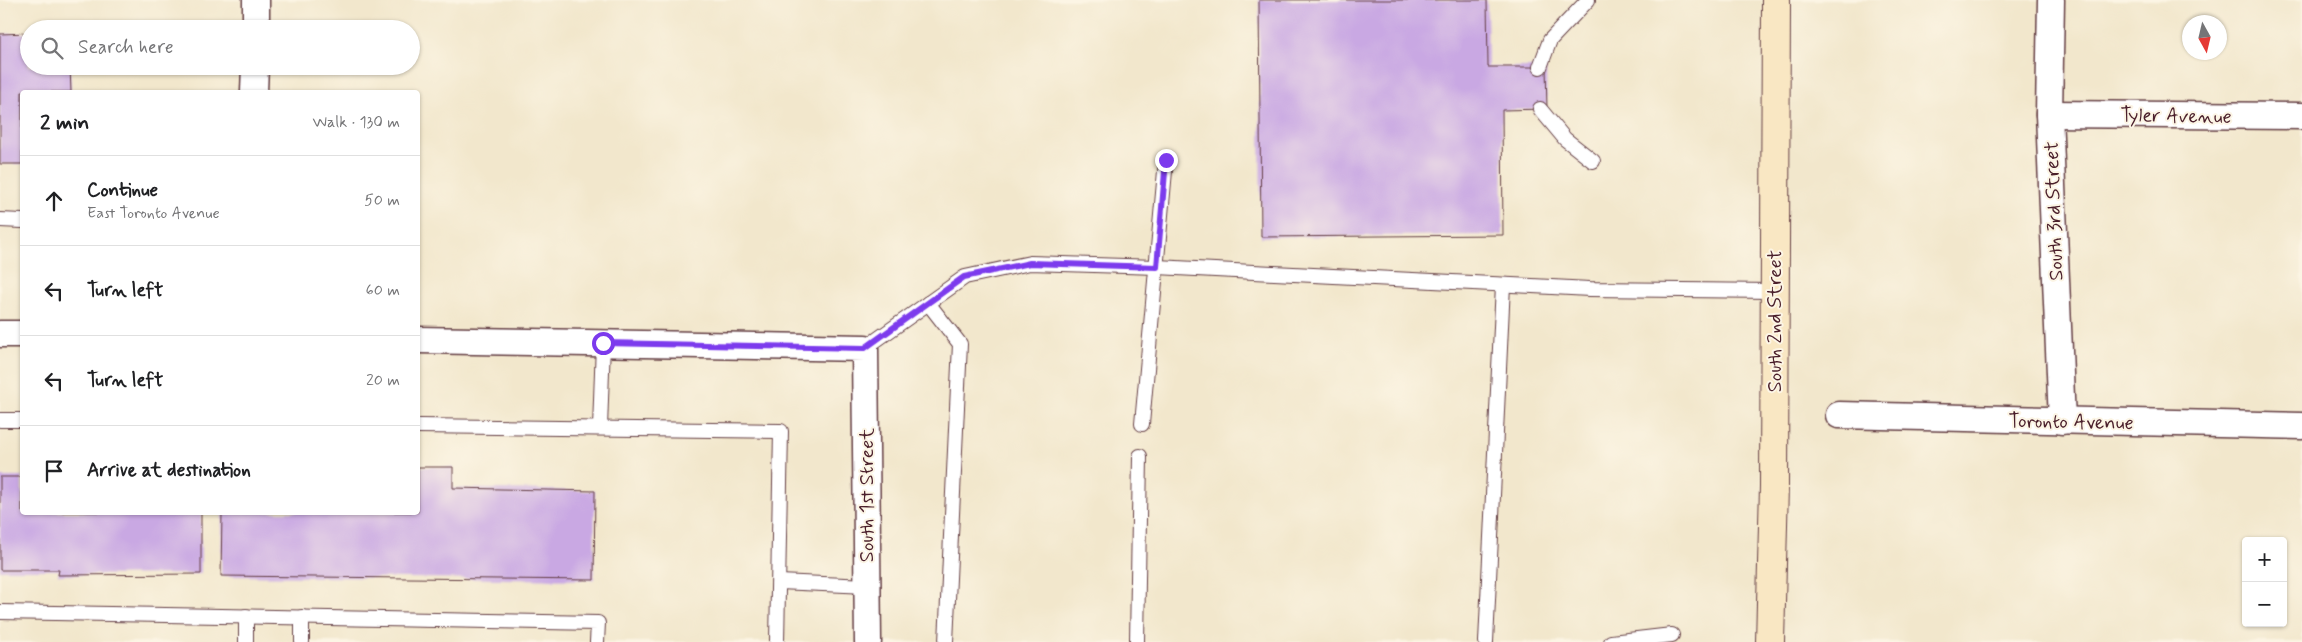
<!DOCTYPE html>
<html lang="en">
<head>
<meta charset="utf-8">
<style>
  :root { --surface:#fff; --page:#f6f6f6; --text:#202124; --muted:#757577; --line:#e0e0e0 }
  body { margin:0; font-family:Mynerve,sans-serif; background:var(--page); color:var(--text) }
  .controls { position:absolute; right:15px; bottom:15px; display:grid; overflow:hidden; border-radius:5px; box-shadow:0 1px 4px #0004 }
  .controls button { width:45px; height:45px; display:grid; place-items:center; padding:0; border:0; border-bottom:1px solid var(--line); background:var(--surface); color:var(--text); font:25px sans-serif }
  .compass { position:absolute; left:2182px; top:15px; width:45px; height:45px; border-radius:50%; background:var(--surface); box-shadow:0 1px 4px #0004; rotate:172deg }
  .stop { position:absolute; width:15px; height:15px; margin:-11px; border:4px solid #7c3aed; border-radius:50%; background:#fff }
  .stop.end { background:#7c3aed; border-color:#fff; box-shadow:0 1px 5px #0008 }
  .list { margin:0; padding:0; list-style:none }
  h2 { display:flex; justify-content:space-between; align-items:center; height:65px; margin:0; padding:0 20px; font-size:21px }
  h2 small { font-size:16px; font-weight:400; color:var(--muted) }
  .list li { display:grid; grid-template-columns:32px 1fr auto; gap:15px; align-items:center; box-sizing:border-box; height:90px; padding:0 20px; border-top:1px solid var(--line) }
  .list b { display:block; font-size:19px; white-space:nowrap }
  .list p { margin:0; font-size:16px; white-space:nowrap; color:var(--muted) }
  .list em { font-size:16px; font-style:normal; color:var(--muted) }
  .icon { flex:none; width:28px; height:28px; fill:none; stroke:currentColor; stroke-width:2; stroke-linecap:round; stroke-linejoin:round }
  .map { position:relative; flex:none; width:2302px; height:642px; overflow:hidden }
  .search { position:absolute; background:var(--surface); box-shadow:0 1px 4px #0004; left:20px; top:20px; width:400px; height:55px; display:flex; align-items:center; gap:12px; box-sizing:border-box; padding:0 18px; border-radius:28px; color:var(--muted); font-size:19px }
  .panel { position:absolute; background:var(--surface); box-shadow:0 1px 4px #0004; left:20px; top:90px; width:400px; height:425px; border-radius:5px }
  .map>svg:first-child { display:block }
</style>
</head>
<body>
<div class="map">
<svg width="2302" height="642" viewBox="0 0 2302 642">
  <rect width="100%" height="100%" fill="#fcf5e5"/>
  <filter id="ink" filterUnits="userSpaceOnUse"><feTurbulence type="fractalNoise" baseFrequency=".02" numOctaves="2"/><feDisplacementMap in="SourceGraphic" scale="10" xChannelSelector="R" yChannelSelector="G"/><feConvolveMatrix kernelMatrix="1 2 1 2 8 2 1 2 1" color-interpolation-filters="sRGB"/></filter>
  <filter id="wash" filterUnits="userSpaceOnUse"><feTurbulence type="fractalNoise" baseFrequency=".0096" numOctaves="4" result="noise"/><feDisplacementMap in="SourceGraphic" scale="20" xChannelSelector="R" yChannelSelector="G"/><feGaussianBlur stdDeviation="1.12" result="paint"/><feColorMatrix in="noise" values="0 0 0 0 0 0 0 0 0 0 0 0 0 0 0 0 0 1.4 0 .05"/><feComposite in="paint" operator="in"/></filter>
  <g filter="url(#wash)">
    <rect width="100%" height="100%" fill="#f2e7cc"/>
    <g id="blocks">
      <g fill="#c9a8e3">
        <path d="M1259 0H1487L1488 67H1546L1547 109 1502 110 1503 235 1261 237Z"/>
        <path d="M29 33V66H70L71 92H22V164H0V34Z"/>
        <path d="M418 467H453V488L595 491 594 580 221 576 222 512H418Z"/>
        <path d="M0 477H22V512H201V574L58 575 59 570H0Z"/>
      </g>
    </g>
  </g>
  <g filter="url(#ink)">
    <use href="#blocks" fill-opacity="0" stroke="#633d43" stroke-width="1"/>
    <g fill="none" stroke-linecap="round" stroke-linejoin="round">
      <g stroke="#633d43" stroke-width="16">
        <g id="service">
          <path d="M1540 67 1550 40 1588 0"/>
          <path d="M1540 109 1565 139 1593 161"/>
          <path d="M0 220 22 221"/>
          <path d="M928 303 960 344 946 642"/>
          <path d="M865 348 965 277 1030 263 1157 267 1590 289 1774 291"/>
          <path d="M0 420H22"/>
          <path d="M1142 424 1166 160"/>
          <path d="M418 426 781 431 777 642"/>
          <path d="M600 428 603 343"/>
          <path d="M779 582 867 586"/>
          <path d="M0 612 598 623 597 642"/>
          <path d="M246 642V616"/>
          <path d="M302 642V617"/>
          <path d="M1137 642 1140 456"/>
          <path d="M1486 642 1503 285"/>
          <path d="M1611 642 1672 635"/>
        </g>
      </g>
      <g stroke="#633d43" stroke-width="29">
        <g id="minor">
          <path d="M2051 0 2049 114 2062 421"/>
          <path d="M256 29V0"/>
          <path d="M254 92 255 66"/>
          <path d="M2049 114 2302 116"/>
          <path d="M0 334H22"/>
          <path d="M418 340 865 348 868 642"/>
          <path d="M1839 415 2302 426"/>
        </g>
      </g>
      <g stroke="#633d43" stroke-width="30">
        <path id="secondary" d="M1770 642 1774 486 1776 0"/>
      </g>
      <use href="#service" stroke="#fff" stroke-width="14"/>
      <use href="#minor" stroke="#fff" stroke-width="26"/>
      <use href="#secondary" stroke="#f9e7c3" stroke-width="28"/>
    </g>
  </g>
  <g fill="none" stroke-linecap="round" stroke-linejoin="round" filter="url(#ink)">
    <path stroke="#7c3aed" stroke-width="6" d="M603 343 865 348 964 277 1030 263 1157 267 1166 160"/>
  </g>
  <g text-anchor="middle" stroke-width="4" stroke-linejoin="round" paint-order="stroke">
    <g font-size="20" fill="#4a1f2b" stroke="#fcf5e5">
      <text transform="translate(2176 115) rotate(1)" y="7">Tyler Avenue</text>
      <text transform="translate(2053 211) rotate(-92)" y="7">South 3rd Street</text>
      <text transform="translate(1774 321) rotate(-90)" y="7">South 2nd Street</text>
      <text transform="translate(2071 421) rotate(1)" y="7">Toronto Avenue</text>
      <text transform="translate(866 495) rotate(-90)" y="7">South 1st Street</text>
    </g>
  </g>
</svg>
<div class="controls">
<button>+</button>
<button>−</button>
</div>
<svg class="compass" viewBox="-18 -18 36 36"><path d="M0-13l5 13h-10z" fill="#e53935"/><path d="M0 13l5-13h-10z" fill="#757577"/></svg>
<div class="stop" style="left:603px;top:343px"></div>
<div class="stop end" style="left:1166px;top:160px"></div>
<div class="search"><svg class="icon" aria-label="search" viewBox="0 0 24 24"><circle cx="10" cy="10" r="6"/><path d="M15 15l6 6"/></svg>Search here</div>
<section class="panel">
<h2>2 min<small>Walk · 130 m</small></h2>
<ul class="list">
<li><svg class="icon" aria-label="ahead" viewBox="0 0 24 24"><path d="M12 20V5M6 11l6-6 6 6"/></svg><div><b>Continue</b><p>East Toronto Avenue</p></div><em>50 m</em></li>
<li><svg class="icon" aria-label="left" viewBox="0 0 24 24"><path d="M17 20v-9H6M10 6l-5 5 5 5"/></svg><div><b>Turn left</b></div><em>60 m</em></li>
<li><svg class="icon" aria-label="left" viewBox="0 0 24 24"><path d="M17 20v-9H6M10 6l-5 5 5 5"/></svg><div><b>Turn left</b></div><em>20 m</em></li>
<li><svg class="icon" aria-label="arrive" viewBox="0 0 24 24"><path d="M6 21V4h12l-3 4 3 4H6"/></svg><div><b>Arrive at destination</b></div></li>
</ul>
</section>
</div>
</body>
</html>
